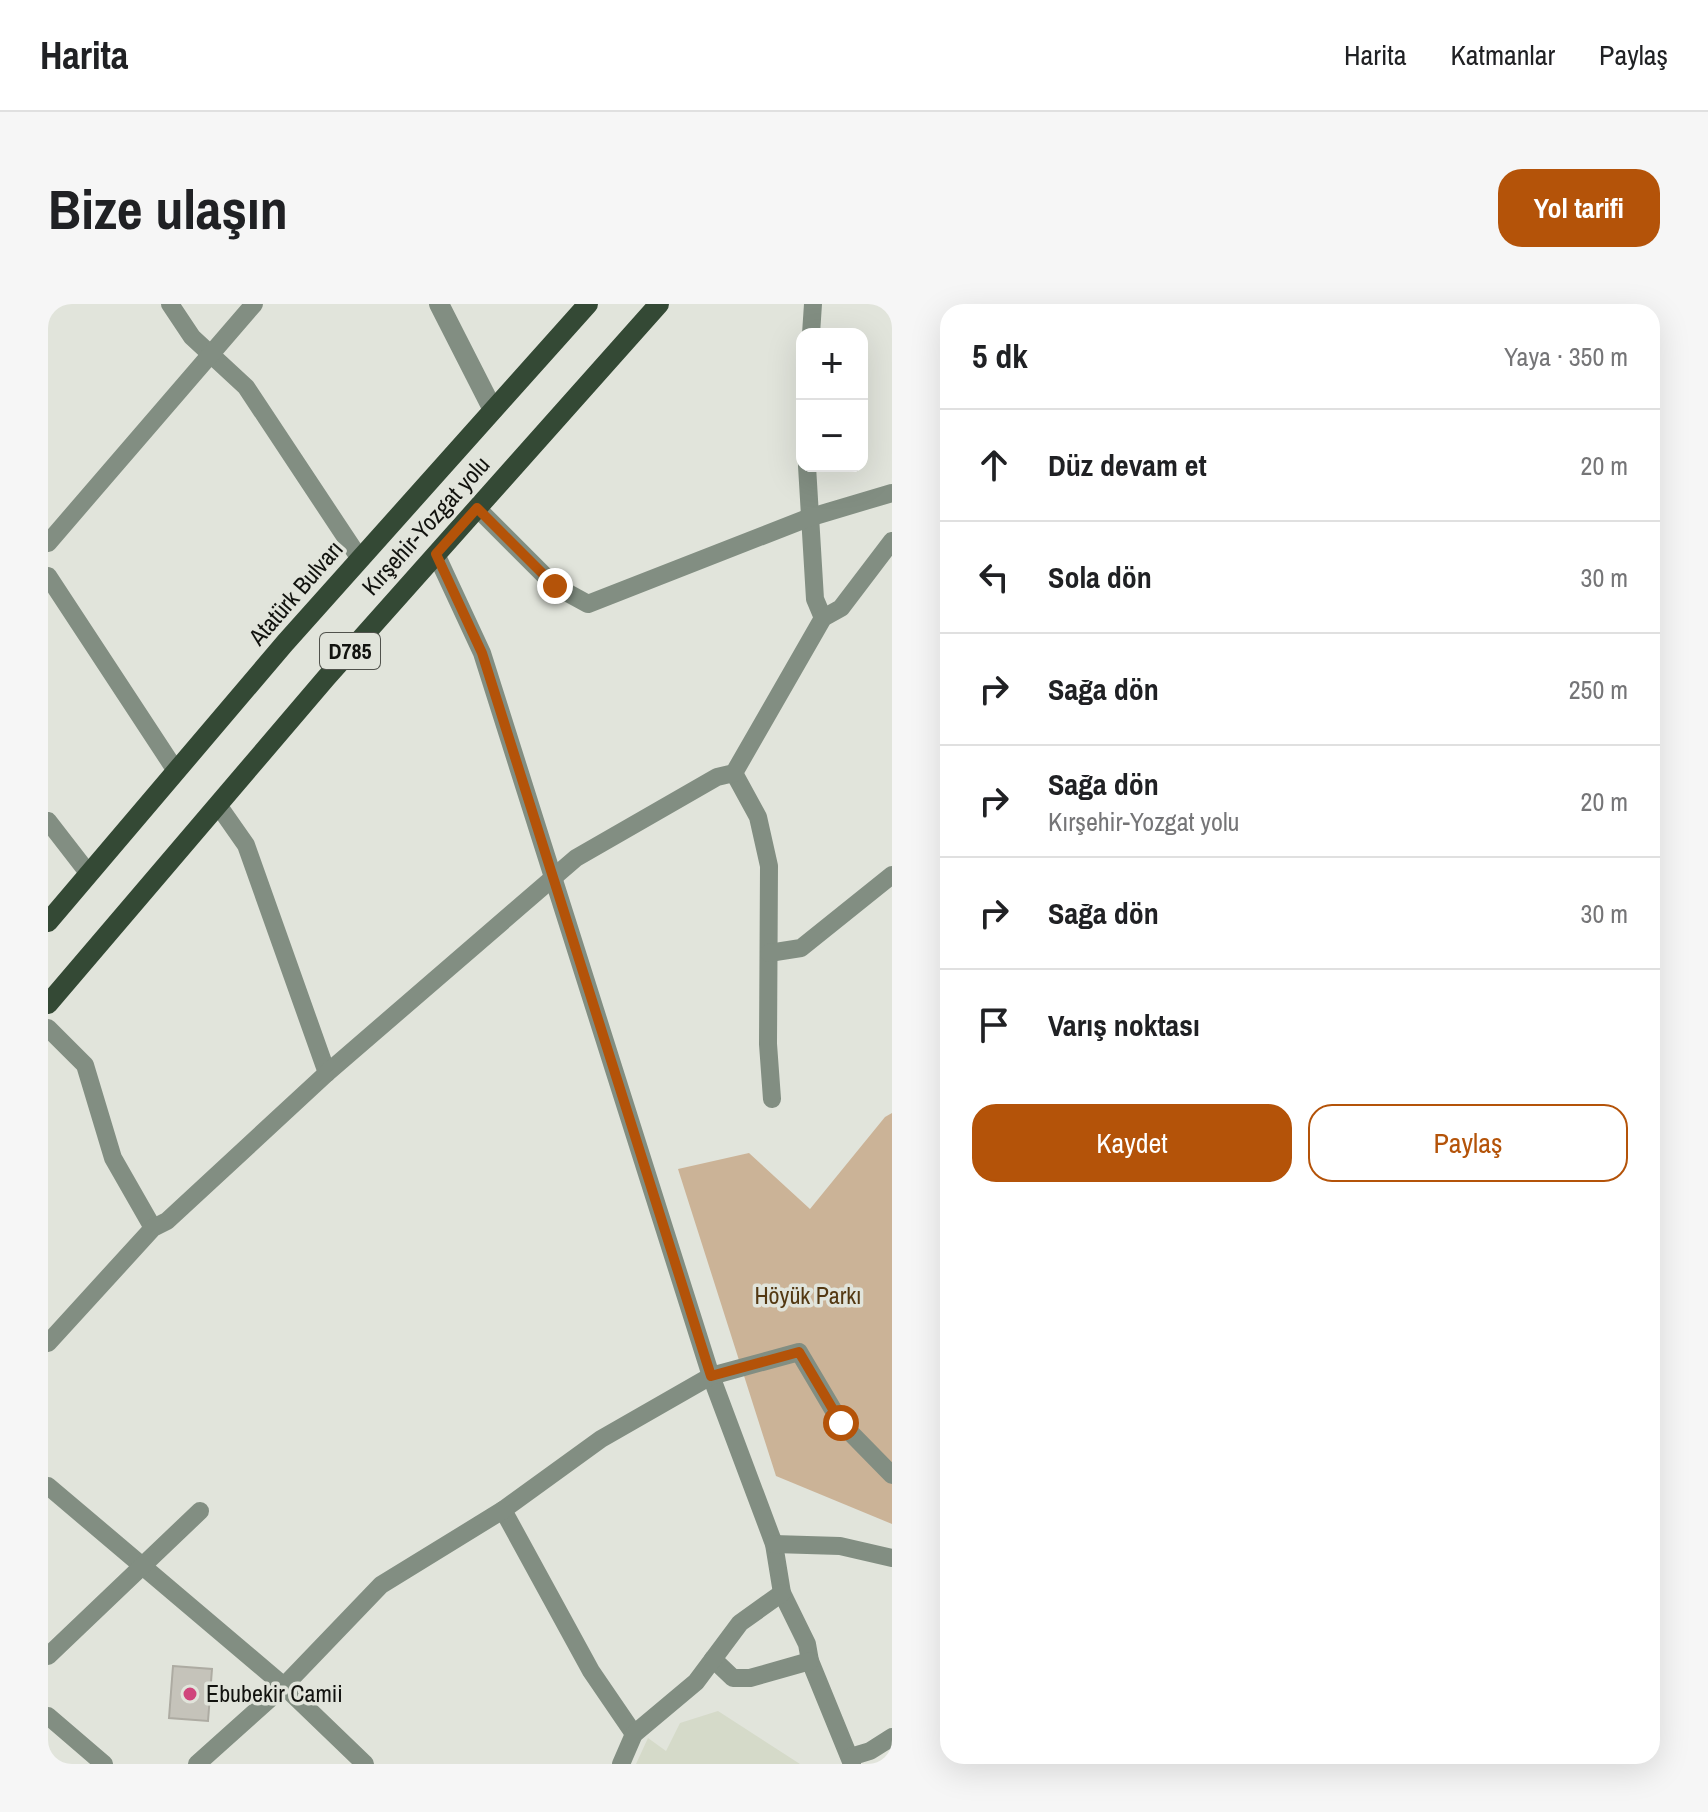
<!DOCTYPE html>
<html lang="tr">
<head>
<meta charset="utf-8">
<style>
  :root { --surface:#fff; --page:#f6f6f6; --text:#202124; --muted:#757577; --line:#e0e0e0; --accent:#b45309 }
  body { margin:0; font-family:"Archivo Narrow",sans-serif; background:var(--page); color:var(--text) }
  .controls { position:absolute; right:24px; top:24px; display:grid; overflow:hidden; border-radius:16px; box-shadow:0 8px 32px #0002 }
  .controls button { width:72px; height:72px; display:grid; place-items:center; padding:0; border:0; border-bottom:2px solid var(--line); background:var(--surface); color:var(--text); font:40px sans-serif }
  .stop { position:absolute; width:24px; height:24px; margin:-18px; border:6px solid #b45309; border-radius:50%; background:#fff }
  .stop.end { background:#b45309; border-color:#fff; box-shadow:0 2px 8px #0008 }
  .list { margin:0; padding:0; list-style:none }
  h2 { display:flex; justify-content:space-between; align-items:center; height:104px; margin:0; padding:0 32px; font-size:34px }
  h2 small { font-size:26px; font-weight:400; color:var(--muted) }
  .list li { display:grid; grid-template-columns:52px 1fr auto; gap:24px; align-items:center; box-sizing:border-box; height:112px; padding:0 32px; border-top:2px solid var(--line) }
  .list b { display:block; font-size:30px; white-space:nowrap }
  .list p { margin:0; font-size:26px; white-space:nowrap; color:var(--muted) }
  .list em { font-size:26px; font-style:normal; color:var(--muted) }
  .actions { display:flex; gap:16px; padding:24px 32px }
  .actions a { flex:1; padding:18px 0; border:2px solid var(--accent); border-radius:24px; text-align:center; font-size:28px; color:var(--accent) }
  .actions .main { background:var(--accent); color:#fff }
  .icon { flex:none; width:44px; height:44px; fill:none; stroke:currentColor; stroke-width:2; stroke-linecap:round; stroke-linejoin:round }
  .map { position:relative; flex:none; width:844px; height:1460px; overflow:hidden; border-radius:24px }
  header { display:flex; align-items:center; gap:48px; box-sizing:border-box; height:112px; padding:0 40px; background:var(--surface); border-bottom:2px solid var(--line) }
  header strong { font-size:38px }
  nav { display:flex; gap:44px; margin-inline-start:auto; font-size:28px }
  .intro { display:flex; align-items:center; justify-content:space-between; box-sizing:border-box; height:192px; padding:0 48px }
  h1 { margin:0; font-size:56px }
  .button { padding:20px 36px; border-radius:24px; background:var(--accent); color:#fff; font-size:28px; font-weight:700 }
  main { display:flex; gap:48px; padding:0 48px }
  aside { flex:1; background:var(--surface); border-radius:24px; box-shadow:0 8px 32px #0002 }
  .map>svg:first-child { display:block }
</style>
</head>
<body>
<header>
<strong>Harita</strong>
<nav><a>Harita</a><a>Katmanlar</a><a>Paylaş</a></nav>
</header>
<div class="intro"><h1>Bize ulaşın</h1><a class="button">Yol tarifi</a></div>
<main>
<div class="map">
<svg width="844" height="1460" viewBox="0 0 844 1460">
  <rect width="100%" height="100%" fill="#e1e4db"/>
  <path fill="#d5dac9" d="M670 1407 752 1460H588L600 1434 618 1447 632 1419Z"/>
  <path fill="#cbb397" d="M844 809V1220L728 1172 630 865 701 849 762 905 837 813Z"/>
  <path fill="#c5c3ba" stroke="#adaba2" stroke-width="2" d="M125 1362 164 1365 160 1417 121 1414Z"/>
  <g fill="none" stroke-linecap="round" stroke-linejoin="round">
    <g stroke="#828e82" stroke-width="18">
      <path d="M122 0 144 33 198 83 312 255"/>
      <path d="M763 30 765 0"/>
      <path d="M759 162 767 295 775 314"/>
      <path d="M429 204 507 282 540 300 760 214 844 189"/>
      <path d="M0 239 206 0"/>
      <path d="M388 250 434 349 663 1072 726 1240 734 1289 759 1340 762 1357 804 1460"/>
      <path d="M0 272 128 467"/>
      <path d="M686 469 710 513 721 562 720 740 724 795"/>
      <path d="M170 501 198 541 279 769"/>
      <path d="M0 517 41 570"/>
      <path d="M721 649 753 644 844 571"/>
      <path d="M0 724 37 761 65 854 105 924"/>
      <path d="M0 1039 105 924 119 917 279 769 528 554 669 473 686 469 775 314 793 304 844 237"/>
      <path d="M0 1182 236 1382 317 1460"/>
      <path d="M455 1206 543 1367 586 1430"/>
      <path d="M726 1240 792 1242 844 1254"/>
      <path d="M0 1352 152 1207"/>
      <path d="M665 1355 685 1374H702L762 1357"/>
      <path d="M0 1412 56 1460"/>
      <path d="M802 1453 822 1447 844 1433"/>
      <path d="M149 1460 236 1382 333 1281 455 1206 553 1135 663 1072 751 1048 793 1119 844 1171"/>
      <path d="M573 1460 586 1430 648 1378 692 1319 734 1289"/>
    </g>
    <path stroke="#828e82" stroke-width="20" d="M391 0 445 106"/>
    <g stroke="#344935" stroke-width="20">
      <path d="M0 618 237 339 540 0"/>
      <path d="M0 700 278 374 611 0"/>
    </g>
  </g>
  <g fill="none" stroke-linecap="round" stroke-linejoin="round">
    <path stroke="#b45309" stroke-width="10" d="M507 282 429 204 388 250 434 349 663 1072 751 1048 793 1119"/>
  </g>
  <circle fill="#d0457c" stroke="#e1e4db" stroke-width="3" cx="142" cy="1390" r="8"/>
  <g text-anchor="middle" stroke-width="7" stroke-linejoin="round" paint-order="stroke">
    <rect fill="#e1e4db" stroke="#50524c" stroke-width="2" x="272" y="329" width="60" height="36" rx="6"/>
    <g font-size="22" font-weight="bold" fill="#12130f">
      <text x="302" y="355">D785</text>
    </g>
    <g font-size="24" fill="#12130f" stroke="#e1e4db">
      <text transform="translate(378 222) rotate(-48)" y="8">Kırşehir-Yozgat yolu</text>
      <text transform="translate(248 289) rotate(-49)" y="8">Atatürk Bulvarı</text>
    </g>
    <g font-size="24" fill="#533812" stroke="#e1e4db">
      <text x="760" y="1000">Höyük Parkı</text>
    </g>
    <g font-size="24" fill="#12130f" stroke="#e1e4db" text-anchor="start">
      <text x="158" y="1398">Ebubekir Camii</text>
    </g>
  </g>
</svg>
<div class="controls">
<button>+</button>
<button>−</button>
</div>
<div class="stop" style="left:793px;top:1119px"></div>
<div class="stop end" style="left:507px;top:282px"></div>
</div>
<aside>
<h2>5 dk<small>Yaya · 350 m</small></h2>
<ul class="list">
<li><svg class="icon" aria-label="ahead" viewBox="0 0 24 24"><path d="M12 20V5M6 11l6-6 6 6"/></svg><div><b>Düz devam et</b></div><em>20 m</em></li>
<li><svg class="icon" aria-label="left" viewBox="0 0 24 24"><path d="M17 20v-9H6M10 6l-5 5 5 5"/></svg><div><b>Sola dön</b></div><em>30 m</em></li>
<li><svg class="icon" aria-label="right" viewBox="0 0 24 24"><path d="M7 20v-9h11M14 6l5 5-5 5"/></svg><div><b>Sağa dön</b></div><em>250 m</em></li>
<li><svg class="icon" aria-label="right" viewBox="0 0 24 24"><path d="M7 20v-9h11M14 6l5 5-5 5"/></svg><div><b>Sağa dön</b><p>Kırşehir-Yozgat yolu</p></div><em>20 m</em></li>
<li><svg class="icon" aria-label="right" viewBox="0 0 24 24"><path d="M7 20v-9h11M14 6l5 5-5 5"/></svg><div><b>Sağa dön</b></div><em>30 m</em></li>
<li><svg class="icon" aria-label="arrive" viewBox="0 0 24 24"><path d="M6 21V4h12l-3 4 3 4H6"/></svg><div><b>Varış noktası</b></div></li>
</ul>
<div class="actions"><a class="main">Kaydet</a><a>Paylaş</a></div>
</aside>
</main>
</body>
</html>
